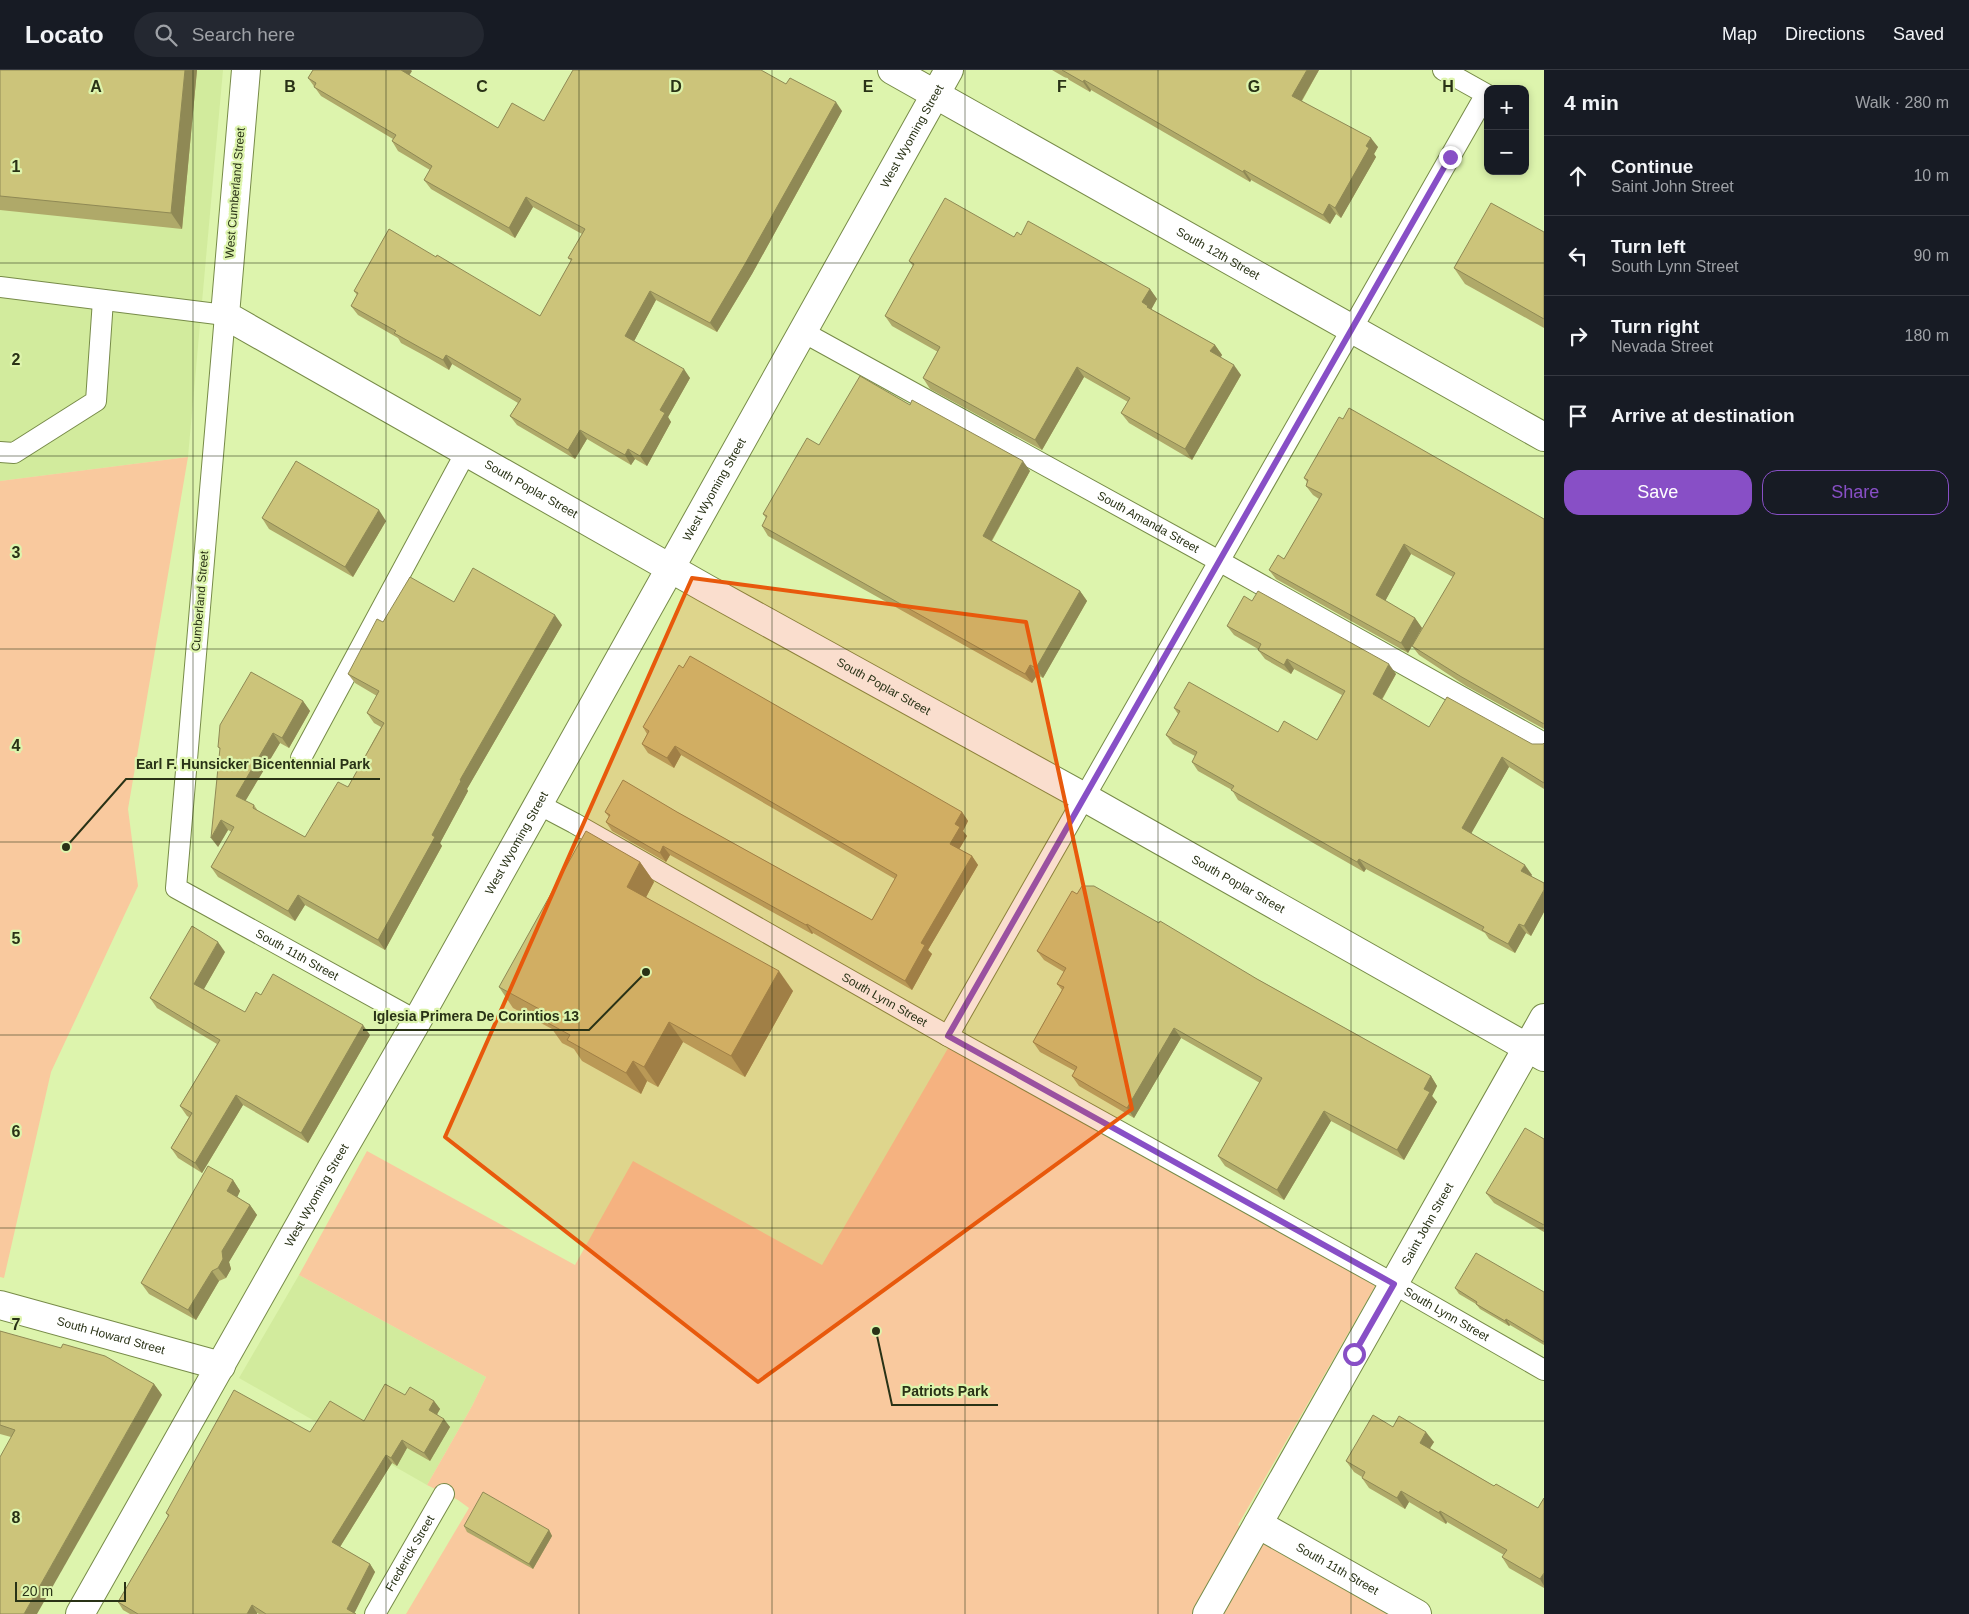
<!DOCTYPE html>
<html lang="en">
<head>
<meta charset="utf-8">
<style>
  :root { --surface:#171b24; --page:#242831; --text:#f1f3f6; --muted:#9ea1a6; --line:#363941; --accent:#884fc6 }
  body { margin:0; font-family:Helvetica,sans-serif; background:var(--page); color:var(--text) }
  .controls { position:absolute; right:15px; top:15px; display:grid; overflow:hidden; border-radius:10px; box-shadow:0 2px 8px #0003 }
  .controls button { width:45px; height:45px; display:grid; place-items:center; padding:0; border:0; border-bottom:1px solid var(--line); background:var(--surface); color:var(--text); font:25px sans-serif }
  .scale { position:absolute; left:15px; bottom:12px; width:111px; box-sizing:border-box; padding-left:5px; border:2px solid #293216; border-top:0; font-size:14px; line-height:18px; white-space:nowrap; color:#293216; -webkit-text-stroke:4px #ddf4ad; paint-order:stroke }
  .stop { position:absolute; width:15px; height:15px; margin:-11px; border:4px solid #884fc6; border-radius:50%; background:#fff }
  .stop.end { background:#884fc6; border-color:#fff; box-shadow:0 1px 5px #0008 }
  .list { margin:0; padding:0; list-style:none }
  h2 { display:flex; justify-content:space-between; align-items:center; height:65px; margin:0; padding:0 20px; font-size:21px }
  h2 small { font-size:16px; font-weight:400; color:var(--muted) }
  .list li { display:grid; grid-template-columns:32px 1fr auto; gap:15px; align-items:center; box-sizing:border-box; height:80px; padding:0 20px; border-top:1px solid var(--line) }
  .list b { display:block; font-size:19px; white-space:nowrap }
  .list p { margin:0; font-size:16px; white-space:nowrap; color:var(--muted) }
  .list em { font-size:16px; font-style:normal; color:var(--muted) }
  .actions { display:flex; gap:10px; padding:15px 20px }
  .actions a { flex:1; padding:11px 0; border:1px solid var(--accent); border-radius:15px; text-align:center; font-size:18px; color:var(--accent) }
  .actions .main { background:var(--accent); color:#fff }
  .icon { flex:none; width:28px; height:28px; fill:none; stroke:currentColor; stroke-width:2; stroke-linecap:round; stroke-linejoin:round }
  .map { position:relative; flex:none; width:1544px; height:1544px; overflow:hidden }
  header { display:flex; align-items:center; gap:30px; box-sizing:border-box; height:70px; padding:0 25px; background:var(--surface); border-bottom:1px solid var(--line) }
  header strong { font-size:24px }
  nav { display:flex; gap:28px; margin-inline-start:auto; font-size:18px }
  .search { width:350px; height:45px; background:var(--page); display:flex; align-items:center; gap:12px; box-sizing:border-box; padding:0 18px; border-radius:28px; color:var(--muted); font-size:19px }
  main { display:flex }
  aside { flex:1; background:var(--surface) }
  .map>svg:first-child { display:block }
</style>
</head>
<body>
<header>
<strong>Locato</strong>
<div class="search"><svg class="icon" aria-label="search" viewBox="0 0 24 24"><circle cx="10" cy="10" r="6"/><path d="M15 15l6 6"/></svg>Search here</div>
<nav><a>Map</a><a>Directions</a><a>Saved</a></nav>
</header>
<main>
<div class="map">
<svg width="1544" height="1544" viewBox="0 0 1544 1544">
  <rect width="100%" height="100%" fill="#ddf4ad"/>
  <g fill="#d2eb9d">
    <path d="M0 0H223L188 387 0 411Z"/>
    <path d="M299 1205 486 1307 472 1336 427 1415 239 1308Z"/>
  </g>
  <g fill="#f9c99e">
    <path d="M188 387 128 739 138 816 51 1002 4 1208 0 1207V411Z"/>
    <path d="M951 973 1376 1215 1238 1455 1392 1544H406L469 1438 458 1430 427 1415 472 1336 486 1307 299 1205 367 1081 575 1195 633 1091 822 1195Z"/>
  </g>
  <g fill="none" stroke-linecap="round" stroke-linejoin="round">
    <g stroke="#778b48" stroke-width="22">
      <g id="service">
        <path id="s1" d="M0 217 225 245 176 818 417 951"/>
        <path id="s2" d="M803 262 1219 491 1544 673"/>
        <path d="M0 382 14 383 96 331 103 230"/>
        <path d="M301 688 466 382"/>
        <path id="s3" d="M538 734 574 753 948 966 1394 1214 1544 1300"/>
        <path d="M948 966 1486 24 1443 0"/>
        <path id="s4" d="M375 1544 444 1424"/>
      </g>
    </g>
    <g stroke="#778b48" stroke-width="30">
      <g id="minor">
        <path id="s5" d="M246 0 225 245 707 519 1084 727 1544 987"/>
        <path id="s6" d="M892 0 1544 367"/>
        <path id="s7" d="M0 1235 221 1296"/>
        <path id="s8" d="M1258 1454 1417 1544"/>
        <path id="s9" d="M80 1544 332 1098 417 951 949 0"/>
        <path id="s10" d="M1207 1544 1544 948"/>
      </g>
    </g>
    <use href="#service" stroke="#fff" stroke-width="20"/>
    <use href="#minor" stroke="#fff" stroke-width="28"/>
  </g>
  <g fill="#afa969">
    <path d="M0 0H197L182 159 0 140Z"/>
    <path d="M313 0H411L409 5 498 58 786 14 842 41 752 204 717 262 656 230 634 271 690 308 668 347 671 352 647 396 635 389 631 395 587 369 575 389 517 355 510 346 518 333 452 294 449 300 425 286 401 273 398 268 358 245 351 236 357 225 354 221 540 246 571 191 568 188 582 164 533 137 515 168 431 119 424 110 430 100 398 81 392 71 393 69 321 26 308 8Z"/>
    <path d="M1052 0H1319L1302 31 1378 77 1374 84 1376 87 1341 148 1336 144 1330 154 1251 110 1250 112 1091 20 1090 22Z"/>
    <path d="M1544 162V258L1465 214 1454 198Z"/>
    <path d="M1021 165 1150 219 1157 229 1151 239 1215 275 1222 285 1220 287 1241 305 1192 390 1129 353 1121 343 1128 332 1084 307 1042 380 930 319 923 308 938 282 892 256 885 246 913 196 909 191Z"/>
    <path d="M910 335 1030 401 992 471 1080 521 1087 531 1043 608 1037 605 1032 613 768 466 762 456 766 448 763 444Z"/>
    <path d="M1304 408 1544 449V659L1466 616 1419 585 1412 576 1453 507 1411 484 1385 531 1415 548 1422 558 1408 583 1276 509 1269 500 1284 489 1319 429 1313 425 1306 416 1307 412Z"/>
    <path d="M262 448 386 451 353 507 269 459Z"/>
    <path d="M1252 531 1396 604 1382 630 1429 657 1532 674H1543L1544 673V719L1509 697 1471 763 1532 805 1531 806 1544 813V842L1531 866 1526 863 1515 883 1489 869 1485 863 1366 799 1364 802 1238 730 1232 720 1198 701 1192 692 1195 686 1173 674 1166 665 1178 644 1174 638 1317 670 1342 625 1294 599 1291 604 1265 589 1258 580V579L1234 565 1227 556Z"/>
    <path d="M454 532 562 555 467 719 468 721 440 773 442 776 385 880 305 835 295 851 218 807 211 797 232 762 228 760 218 777 220 679 218 677 303 631 310 641 289 678 280 673 245 731 254 735 258 741 305 767 348 717 381 657 374 653 367 643 377 626 355 613 348 604 383 552Z"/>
    <path d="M643 657 962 742 968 751 963 761 967 766 959 779 972 786 978 795 928 880 932 884 912 920 813 863 812 864 670 785 666 792 612 761 606 752 609 747 605 742H677L872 850 895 809 681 685 674 698 648 683 642 674 647 664Z"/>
    <path d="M640 792 654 812 646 827 793 921 745 1007 683 972 658 1017 647 1011 641 1024 582 991 574 979 562 973 552 959 513 938 499 917Z"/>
    <path d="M1077 824 1257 909 1431 1006 1437 1016 1432 1026 1437 1032 1404 1090 1331 1051 1284 1130 1225 1096 1218 1086 1260 1013 1181 968 1134 1048 1079 1016 1072 1006 1075 1001 1040 982 1033 972 1062 920 1057 914 1064 902 1044 890 1037 881Z"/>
    <path d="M225 882 204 919 245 942 261 925 370 965 308 1073 243 1035 202 1103 178 1088 171 1078 189 1047 187 1046 180 1036 217 974 157 938 150 928Z"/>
    <path d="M1544 1069V1162L1494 1133 1486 1123Z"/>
    <path d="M233 1110 240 1121 237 1127 250 1135 257 1145 229 1192 231 1199 226 1208 219 1211 196 1250 149 1224 141 1213Z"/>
    <path d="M1455 1218 1544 1222V1275L1510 1255 1509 1256 1480 1239 1476 1234 1459 1224Z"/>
    <path d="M0 1261 154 1314 162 1325 11 1367 0 1364Z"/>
    <path d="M405 1325 434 1331 440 1339 437 1344 450 1357 430 1391 407 1378 397 1396 392 1393 340 1477 370 1494 375 1502 354 1543 356 1544H259L257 1543V1544H130L123 1540 118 1532 168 1446 166 1443 310 1362 364 1351Z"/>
    <path d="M1393 1357 1434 1372 1430 1378 1494 1416 1538 1438 1544 1428V1518L1509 1498 1502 1487 1504 1485 1447 1452 1446 1454 1409 1432 1405 1439 1369 1418 1362 1408V1407L1354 1402 1346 1391Z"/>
    <path d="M464 1456 549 1460 552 1466 533 1499 467 1462Z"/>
  </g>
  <g fill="#8f8955">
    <path d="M185 0H197L182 159 171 143Z"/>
    <path d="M401 0H411L412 1 407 9Z"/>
    <path d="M1307 0H1319L1299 35 1292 26Z"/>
    <path d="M1084 10 1091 20 1090 22 1083 12Z"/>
    <path d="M836 32 842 41 752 204 717 262 710 253Z"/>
    <path d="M1371 68 1378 77 1374 84 1376 87 1341 148 1335 138 1366 76Z"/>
    <path d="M1244 100 1251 110 1250 112 1243 102Z"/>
    <path d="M526 127 533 137 515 168 509 158Z"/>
    <path d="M1329 134 1336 144 1330 154 1323 145Z"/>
    <path d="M1150 219 1157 229 1151 240 1155 246 1142 232Z"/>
    <path d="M650 221 656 230 632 275 625 266Z"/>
    <path d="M1215 275 1222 285 1218 292 1210 281Z"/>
    <path d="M446 285 452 294 449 300 443 290Z"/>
    <path d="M1234 295 1241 305 1192 390 1185 379Z"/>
    <path d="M1077 297 1084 307 1042 380 1035 370Z"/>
    <path d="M684 299 690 308 668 347 671 352 647 396 640 386 660 340Z"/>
    <path d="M580 360 587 369 575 389 568 380Z"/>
    <path d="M628 379 635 389 631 395 625 385Z"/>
    <path d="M1023 391 1030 401 989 475 983 466Z"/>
    <path d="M379 440 386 451 353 507 345 497Z"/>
    <path d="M1404 474 1411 484 1383 535 1376 525Z"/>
    <path d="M1080 521 1087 531 1043 608 1036 598Z"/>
    <path d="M555 545 562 555 467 719 468 721 440 773 442 776 385 880 378 870 460 710Z"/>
    <path d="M1415 548 1422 558 1408 583 1401 573Z"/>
    <path d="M1287 589 1294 599 1291 604 1284 595Z"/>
    <path d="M1389 594 1396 604 1379 634 1373 624Z"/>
    <path d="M1030 595 1037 605 1032 613 1025 604Z"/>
    <path d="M303 631 310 641 289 678 282 668Z"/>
    <path d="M273 663 280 673 243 735 236 726Z"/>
    <path d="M675 676 681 685 674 698 667 688Z"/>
    <path d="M1502 687 1509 697 1471 764 1462 758 1464 754Z"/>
    <path d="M962 742 968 751 963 761 967 766 957 783 950 774 955 754Z"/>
    <path d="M221 750 228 760 218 777 211 768Z"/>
    <path d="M663 776 670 785 666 792 660 783Z"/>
    <path d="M972 786 978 795 928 880 932 884 912 920 905 911 921 873Z"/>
    <path d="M1359 789 1366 799 1364 802 1357 792Z"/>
    <path d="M640 792 654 812 641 837 627 817Z"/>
    <path d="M1525 795 1532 805 1528 810 1521 801Z"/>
    <path d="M1544 820V842L1531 866 1524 856Z"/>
    <path d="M298 825 305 835 295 851 288 841Z"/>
    <path d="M807 854 813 863 812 864 806 855Z"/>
    <path d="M1519 854 1526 863 1515 883 1508 874Z"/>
    <path d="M218 872 225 882 201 924 194 914Z"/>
    <path d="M779 901 793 921 745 1007 731 986Z"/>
    <path d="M669 952 683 972 658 1017 644 997Z"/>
    <path d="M363 955 370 965 308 1073 301 1063Z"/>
    <path d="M1174 958 1181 968 1134 1048 1127 1038Z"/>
    <path d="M633 991 647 1011 641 1024 626 1003Z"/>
    <path d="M1431 1006 1437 1016 1432 1026 1437 1032 1404 1090 1397 1080 1424 1019Z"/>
    <path d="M236 1025 243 1035 202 1103 195 1093Z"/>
    <path d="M1324 1041 1331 1051 1284 1130 1277 1120Z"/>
    <path d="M233 1110 240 1121 235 1132 227 1121Z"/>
    <path d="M250 1135 257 1145 229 1192 231 1199 226 1208 218 1198 222 1181Z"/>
    <path d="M212 1201 219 1211 196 1250 188 1240Z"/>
    <path d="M1506 1249 1510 1255 1509 1256 1505 1251Z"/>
    <path d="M154 1314 162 1325 37 1544H24Z"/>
    <path d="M434 1331 440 1339 435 1348 429 1340Z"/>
    <path d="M444 1349 450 1357 430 1391 424 1383Z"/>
    <path d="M1426 1362 1434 1372 1427 1383 1420 1373Z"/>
    <path d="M402 1370 407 1378 397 1396 391 1388Z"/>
    <path d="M386 1385 392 1393 338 1480 332 1472Z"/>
    <path d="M1401 1421 1409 1432 1405 1439 1397 1428Z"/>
    <path d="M1440 1441 1447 1452 1446 1454 1439 1443Z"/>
    <path d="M549 1460 552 1466 533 1499 529 1494Z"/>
    <path d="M370 1494 375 1502 354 1544 347 1539Z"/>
    <path d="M1544 1503V1516L1540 1509Z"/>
    <path d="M252 1535 257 1543V1544H247Z"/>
  </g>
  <g fill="#ccc47a" stroke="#8f8955">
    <path d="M0 0H185L171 143 0 126Z"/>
    <path d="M313 0H401L498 58 512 33 544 51 573 0H761L786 14 790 8 836 32 745 194 710 253 650 221 625 266 684 299 660 340 665 343 640 386 628 379 625 385 580 360 568 380 510 346 521 329 446 285 443 290 419 277 394 263 396 261 351 236 358 223 354 221 389 159 436 187 437 185 540 246 572 189 568 188 585 159 526 127 509 158 424 110 432 96 392 71 396 65 314 17 316 13 308 8Z"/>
    <path d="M1062 0H1307L1292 26 1371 68 1366 76 1369 78 1335 138 1329 134 1323 145 1244 100 1243 102 1084 10 1083 12Z"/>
    <path d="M945 128 1014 167 1017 162 1021 165 1028 151 1150 219 1142 232 1148 236 1147 237 1215 275 1210 281 1234 295 1185 379 1121 343 1130 328 1077 297 1035 370 923 308 940 277 885 246 914 194 909 191Z"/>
    <path d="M1491 133 1544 162V249L1454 198Z"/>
    <path d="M860 306 910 335 912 330 1023 391 983 466 1080 521 1036 598 1030 595 1025 604 762 456 767 446 763 444 807 368 819 375Z"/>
    <path d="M1349 338 1544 449V654L1460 606 1412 576 1455 503 1404 474 1376 525 1415 548 1401 573 1269 500 1278 485 1284 489 1322 424 1306 416 1308 410 1304 408 1339 347 1343 349Z"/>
    <path d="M296 391 379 440 345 497 262 448Z"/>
    <path d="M473 498 555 545 460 710 461 711 432 765 435 767 378 870 298 825 288 841 211 797 234 757 221 750 211 768 220 678 218 677 220 655 251 602 303 631 282 668 273 663 236 726 254 735 253 738 305 767 338 712 348 717 384 653 367 643 379 621 348 604 377 549 383 552 410 507 454 532Z"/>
    <path d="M1258 521 1389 594 1373 624 1429 657 1447 627 1532 674H1543L1544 673V713L1502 687 1462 758 1525 795 1521 801 1544 813V820L1524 856 1519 854 1508 874 1482 860 1484 857 1359 789 1357 792 1231 720 1234 716 1192 692 1197 682 1166 665 1180 641 1174 638 1189 612 1278 662 1284 651 1317 670 1345 621 1287 589 1284 595 1258 580 1261 574 1227 556 1244 526 1252 531Z"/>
    <path d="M690 586 962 742 955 754 960 757 950 774 972 786 921 873 925 875 905 911 807 854 806 855 663 776 660 783 606 752 610 745 605 742 623 710 677 742 872 850 897 805 675 676 667 688 642 674 649 661 643 657 679 595 683 598Z"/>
    <path d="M586 761 640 792 627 817 779 901 731 986 669 952 644 997 633 991 626 1003 567 970 570 965 548 953 552 946 499 917Z"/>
    <path d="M1082 816H1094L1159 853 1160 851 1257 909 1431 1006 1424 1019 1430 1022 1397 1080 1324 1041 1277 1120 1218 1086 1262 1008 1174 958 1127 1038 1072 1006 1077 997 1033 972 1064 917 1057 914 1066 898 1037 881 1072 821 1077 824Z"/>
    <path d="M192 856 218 872 194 914 245 942 256 922 261 925 273 904 363 955 301 1063 236 1025 195 1093 171 1078 192 1043 180 1036 220 970 150 928Z"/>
    <path d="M1525 1058 1544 1069V1155L1486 1123Z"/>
    <path d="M208 1096 233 1110 227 1121 250 1135 222 1181 223 1189 218 1198 212 1201 188 1240 141 1213Z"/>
    <path d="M1476 1183 1544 1222V1272L1506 1249 1505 1251 1476 1234 1477 1232 1455 1218Z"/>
    <path d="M0 1261 61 1278 63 1274 105 1286 154 1314 24 1544H0V1387L15 1360 0 1355Z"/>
    <path d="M385 1314 405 1325 410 1317 434 1331 429 1340 444 1349 424 1383 402 1370 391 1388 386 1385 332 1472 370 1494 347 1539 356 1544H266L252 1535 247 1544H138L118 1532 169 1445 166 1443 234 1320 310 1362 330 1331 364 1351Z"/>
    <path d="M1373 1345 1393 1357 1399 1346 1426 1362 1420 1373 1494 1416 1496 1414 1538 1438 1544 1428V1503L1540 1509 1502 1487 1507 1480 1440 1441 1439 1443 1401 1421 1397 1428 1362 1408 1365 1402 1346 1391Z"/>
    <path d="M483 1422 549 1460 529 1494 464 1456Z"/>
  </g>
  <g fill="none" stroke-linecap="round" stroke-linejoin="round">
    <path stroke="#884fc6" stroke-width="6" d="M1354 1284 1394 1214 948 966 1450 87"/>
  </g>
  <path fill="#e8590c" fill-opacity="0.2" stroke="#e8590c" stroke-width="4" stroke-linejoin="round" d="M692 508 1026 552 1132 1039 758 1312 445 1067Z"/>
  <path fill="none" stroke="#293216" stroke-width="1" stroke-opacity="0.55" d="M193 0V1544M386 0V1544M579 0V1544M772 0V1544M965 0V1544M1158 0V1544M1351 0V1544M0 193H1544M0 386H1544M0 579H1544M0 772H1544M0 965H1544M0 1158H1544M0 1351H1544"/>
  <g text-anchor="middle" stroke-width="4.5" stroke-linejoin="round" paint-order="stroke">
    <g font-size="12" fill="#293216" stroke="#ddf4ad">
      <text dy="4" stroke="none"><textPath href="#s9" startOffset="1696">West Wyoming Street</textPath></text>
      <text transform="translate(235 123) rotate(-85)" y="4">West Cumberland Street</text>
      <text dy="4" stroke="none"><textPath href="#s6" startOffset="374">South 12th Street</textPath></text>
      <text dy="4" stroke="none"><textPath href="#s5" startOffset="598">South Poplar Street</textPath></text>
      <text dy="4" stroke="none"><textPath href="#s9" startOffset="1291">West Wyoming Street</textPath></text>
      <text dy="4" stroke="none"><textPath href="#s2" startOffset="394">South Amanda Street</textPath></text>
      <text transform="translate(200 531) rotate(-85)" y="4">Cumberland Street</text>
      <text dy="4" stroke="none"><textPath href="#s5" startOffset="1002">South Poplar Street</textPath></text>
      <text dy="4" stroke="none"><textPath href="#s9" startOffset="886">West Wyoming Street</textPath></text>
      <text dy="4" stroke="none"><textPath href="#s5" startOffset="1408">South Poplar Street</textPath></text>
      <text dy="4" stroke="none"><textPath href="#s1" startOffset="940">South 11th Street</textPath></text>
      <text dy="4" stroke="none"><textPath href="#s3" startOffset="398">South Lynn Street</textPath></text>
      <text dy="4" stroke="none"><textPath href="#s9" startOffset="481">West Wyoming Street</textPath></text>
      <text dy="4" stroke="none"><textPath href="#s10" startOffset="448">Saint John Street</textPath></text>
      <text dy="4" stroke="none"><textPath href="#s3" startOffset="1042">South Lynn Street</textPath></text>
      <text dy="4" stroke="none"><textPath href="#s7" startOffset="115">South Howard Street</textPath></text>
      <text dy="4" stroke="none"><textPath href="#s4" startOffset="70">Frederick Street</textPath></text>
      <text dy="4" stroke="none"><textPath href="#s8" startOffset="91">South 11th Street</textPath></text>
    </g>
  </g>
  <g font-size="16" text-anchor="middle" font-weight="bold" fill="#293216" stroke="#ddf4ad" stroke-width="4.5" stroke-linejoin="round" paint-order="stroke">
    <text x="96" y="22">A</text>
    <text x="290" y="22">B</text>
    <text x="482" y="22">C</text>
    <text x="676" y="22">D</text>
    <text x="868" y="22">E</text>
    <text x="1062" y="22">F</text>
    <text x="1254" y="22">G</text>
    <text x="1448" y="22">H</text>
    <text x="16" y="102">1</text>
    <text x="16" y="295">2</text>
    <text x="16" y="488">3</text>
    <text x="16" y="681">4</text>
    <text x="16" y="874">5</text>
    <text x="16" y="1067">6</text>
    <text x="16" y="1260">7</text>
    <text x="16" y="1453">8</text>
  </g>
  <path fill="none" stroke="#293216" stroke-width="2" d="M66 777L126 709H380M646 902L589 960H363M876 1261L892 1335H998"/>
  <g fill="#293216" stroke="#ddf4ad" stroke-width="2">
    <circle cx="66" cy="777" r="5"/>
    <circle cx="646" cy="902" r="5"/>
    <circle cx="876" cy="1261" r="5"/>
  </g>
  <g font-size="14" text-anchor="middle" font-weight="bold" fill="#293216" stroke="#ddf4ad" stroke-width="4.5" stroke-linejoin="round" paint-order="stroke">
    <text x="253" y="699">Earl F. Hunsicker Bicentennial Park</text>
    <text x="476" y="951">Iglesia Primera De Corintios 13</text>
    <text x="945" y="1326">Patriots Park</text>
  </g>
</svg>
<div class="controls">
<button>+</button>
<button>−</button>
</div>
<div class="scale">20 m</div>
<div class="stop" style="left:1354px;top:1284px"></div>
<div class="stop end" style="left:1450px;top:87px"></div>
</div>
<aside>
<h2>4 min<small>Walk · 280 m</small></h2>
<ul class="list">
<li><svg class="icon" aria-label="ahead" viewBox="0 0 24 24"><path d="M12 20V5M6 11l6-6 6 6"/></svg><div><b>Continue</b><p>Saint John Street</p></div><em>10 m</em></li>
<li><svg class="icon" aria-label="left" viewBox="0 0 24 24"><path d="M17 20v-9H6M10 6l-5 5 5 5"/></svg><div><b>Turn left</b><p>South Lynn Street</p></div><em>90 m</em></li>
<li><svg class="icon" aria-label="right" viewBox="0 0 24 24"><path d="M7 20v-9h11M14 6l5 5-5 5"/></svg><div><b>Turn right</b><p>Nevada Street</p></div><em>180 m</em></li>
<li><svg class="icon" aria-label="arrive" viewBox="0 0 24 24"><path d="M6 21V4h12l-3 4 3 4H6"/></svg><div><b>Arrive at destination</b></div></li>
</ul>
<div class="actions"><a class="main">Save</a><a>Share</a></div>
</aside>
</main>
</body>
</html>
